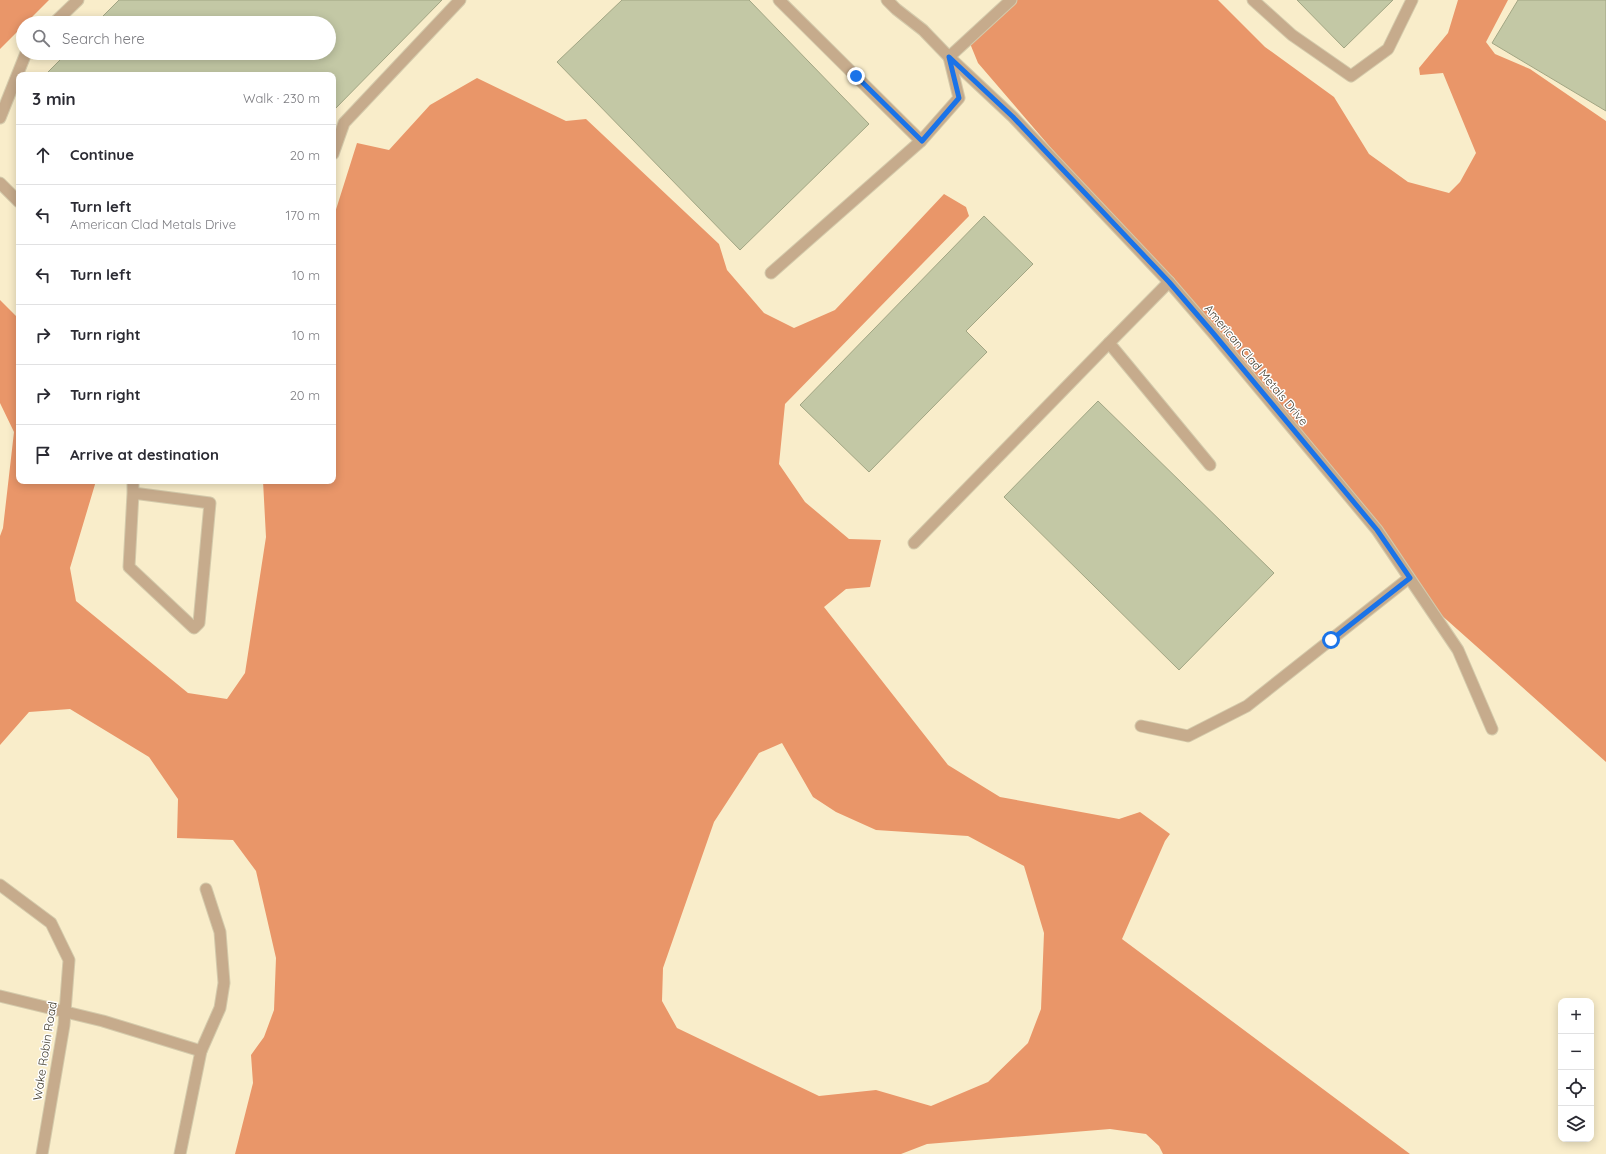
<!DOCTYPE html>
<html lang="en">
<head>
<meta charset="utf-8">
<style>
  :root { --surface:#fff; --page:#f2f2f3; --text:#2b2b33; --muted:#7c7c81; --line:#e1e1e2 }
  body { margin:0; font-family:Quicksand,sans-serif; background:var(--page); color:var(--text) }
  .controls { position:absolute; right:12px; bottom:12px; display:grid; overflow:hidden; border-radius:8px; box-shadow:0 2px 10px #0003 }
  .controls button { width:36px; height:36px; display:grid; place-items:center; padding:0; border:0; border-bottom:1px solid var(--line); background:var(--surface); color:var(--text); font:20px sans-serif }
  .stop { position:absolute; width:12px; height:12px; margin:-9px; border:3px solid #1a73e8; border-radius:50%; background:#fff }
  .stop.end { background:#1a73e8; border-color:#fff; box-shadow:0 1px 4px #0008 }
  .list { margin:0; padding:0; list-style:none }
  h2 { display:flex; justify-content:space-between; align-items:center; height:52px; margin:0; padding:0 16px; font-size:17px }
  h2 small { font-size:13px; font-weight:400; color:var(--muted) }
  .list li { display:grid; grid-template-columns:26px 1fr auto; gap:12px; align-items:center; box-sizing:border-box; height:60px; padding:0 16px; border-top:1px solid var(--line) }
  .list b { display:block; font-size:15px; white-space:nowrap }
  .list p { margin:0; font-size:13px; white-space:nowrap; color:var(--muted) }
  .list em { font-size:13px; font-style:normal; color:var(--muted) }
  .icon { flex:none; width:22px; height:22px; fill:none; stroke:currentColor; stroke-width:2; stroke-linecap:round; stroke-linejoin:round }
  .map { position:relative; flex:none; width:1606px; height:1154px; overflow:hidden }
  .search { position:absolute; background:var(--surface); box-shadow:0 2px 10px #0003; left:16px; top:16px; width:320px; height:44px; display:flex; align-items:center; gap:10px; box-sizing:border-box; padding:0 14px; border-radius:22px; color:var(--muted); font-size:15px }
  .panel { position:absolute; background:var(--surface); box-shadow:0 2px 10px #0003; left:16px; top:72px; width:320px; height:412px; border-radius:8px }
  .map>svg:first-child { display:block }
</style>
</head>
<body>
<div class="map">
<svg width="1606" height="1154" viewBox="0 0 1606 1154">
  <rect width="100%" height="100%" fill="#f9edca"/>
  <g fill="#e99669" fill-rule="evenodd">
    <path d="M0 0H49L26 23H23V26L0 49Z"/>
    <path d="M1009 0H1218L1265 47 1334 97 1369 154 1408 182 1449 193 1460 182 1476 153 1443 73 1420 75 1419 68 1448 33 1458 0H1508L1486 42 1495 54 1530 69 1606 121V762L1439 613 1375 525 978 63 969 41Z"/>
    <path d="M477 78 566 121 586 119 719 244 727 270 764 313 794 328 835 310 944 194 966 207 969 216 785 404 779 464 805 502 849 539 881 540 870 587 846 589 824 607 948 765 1000 797 1119 819 1140 812 1170 834 1165 841 1122 939 1410 1154H1163L1159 1146 1146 1134 1110 1129 927 1144 901 1154H235L253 1083 251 1055 264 1037 274 1010 276 958 256 871 233 840 177 838 178 799 149 757 70 709 29 712 0 745V536L3 528 14 432 0 403V300L19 319V481H96L70 568 76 601 188 693 227 699 245 673 266 537 263 481H333V219L357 143 389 150 430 105ZM782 743 813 797 836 812 876 830 968 836 1024 866 1044 933 1041 1009 1028 1043 988 1082 931 1106 876 1090 819 1096 677 1028 662 1001 663 968 714 822 759 753Z"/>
  </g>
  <g fill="#c3c8a5" stroke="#a1a583">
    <path d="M119 0H442L333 111V75H48L47 73 67 53H329V23H96Z"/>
    <path d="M622 0H749L869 124 740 250 557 62Z"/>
    <path d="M1297 0H1393L1344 48Z"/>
    <path d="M1518 0H1606V111L1492 43Z"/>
    <path d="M984 216 1033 264 966 331 987 352 869 472 800 405Z"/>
    <path d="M1098 401 1274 573 1179 670 1004 497Z"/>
  </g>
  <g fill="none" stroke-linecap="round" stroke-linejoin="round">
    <g stroke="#d4caab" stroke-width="13">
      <g id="service">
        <path d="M779 0 921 141"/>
        <path d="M1253 0 1292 35 1351 76 1388 49 1412 0"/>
        <path d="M54 23 78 0"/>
        <path d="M0 118 26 53"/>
        <path d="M333 154 344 123 460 0"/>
        <path d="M0 183 19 202"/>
        <path d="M771 273 921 141 959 98 949 57"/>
        <path d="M1169 282 1109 343 1210 465"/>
        <path d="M133 493 210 503 199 623 194 628 129 567 133 493V481"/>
        <path d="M914 543 1109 343"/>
        <path d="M1141 726 1188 736 1247 706 1409 578"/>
        <path d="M0 996 103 1021 201 1051"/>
        <path d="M180 1154 201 1051 220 1008 224 983 220 932 206 889"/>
      </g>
    </g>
    <g stroke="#d4caab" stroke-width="13">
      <g id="minor">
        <path d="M887 0 896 9 923 30 949 57 1013 117 1169 282 1213 333 1377 530 1458 650 1492 729"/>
        <path d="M949 57 1011 0"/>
        <path d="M0 885 51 923 69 960 64 1025 42 1154"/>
      </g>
    </g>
    <use href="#service" stroke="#c6ab8c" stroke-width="11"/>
    <use href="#minor" stroke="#c6ab8c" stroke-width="11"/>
  </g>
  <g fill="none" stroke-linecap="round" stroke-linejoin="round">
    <path stroke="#1a73e8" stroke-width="5" d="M856 76 922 141 959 98 949 57 1013 117 1169 282 1213 333 1377 530 1410 578 1331 640"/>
  </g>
  <g text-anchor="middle" stroke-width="3" stroke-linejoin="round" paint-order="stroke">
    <g font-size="12" fill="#413c2e" stroke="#fff">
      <text transform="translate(1256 365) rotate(50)" y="4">American Clad Metals Drive</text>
      <text transform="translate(45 1051) rotate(-81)" y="4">Wake Robin Road</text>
    </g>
  </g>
</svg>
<div class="controls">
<button>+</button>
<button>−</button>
<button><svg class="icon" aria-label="locate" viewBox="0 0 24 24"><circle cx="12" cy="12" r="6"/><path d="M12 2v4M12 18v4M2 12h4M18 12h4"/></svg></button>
<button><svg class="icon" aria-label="layers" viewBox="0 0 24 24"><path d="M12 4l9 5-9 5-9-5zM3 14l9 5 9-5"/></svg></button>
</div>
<div class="stop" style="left:1331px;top:640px"></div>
<div class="stop end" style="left:856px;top:76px"></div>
<div class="search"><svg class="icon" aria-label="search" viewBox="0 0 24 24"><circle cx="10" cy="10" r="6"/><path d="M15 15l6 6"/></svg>Search here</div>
<section class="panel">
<h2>3 min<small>Walk · 230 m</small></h2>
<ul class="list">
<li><svg class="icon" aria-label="ahead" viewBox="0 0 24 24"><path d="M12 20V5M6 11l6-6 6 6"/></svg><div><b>Continue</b></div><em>20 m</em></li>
<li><svg class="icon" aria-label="left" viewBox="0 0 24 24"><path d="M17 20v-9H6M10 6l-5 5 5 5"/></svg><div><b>Turn left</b><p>American Clad Metals Drive</p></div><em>170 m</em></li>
<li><svg class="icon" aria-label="left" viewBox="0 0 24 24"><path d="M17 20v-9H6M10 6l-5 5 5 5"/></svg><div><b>Turn left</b></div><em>10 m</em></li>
<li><svg class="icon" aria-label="right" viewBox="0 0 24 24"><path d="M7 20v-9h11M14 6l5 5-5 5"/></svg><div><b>Turn right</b></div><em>10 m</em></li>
<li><svg class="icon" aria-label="right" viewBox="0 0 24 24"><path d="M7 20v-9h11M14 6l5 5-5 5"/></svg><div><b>Turn right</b></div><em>20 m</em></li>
<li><svg class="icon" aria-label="arrive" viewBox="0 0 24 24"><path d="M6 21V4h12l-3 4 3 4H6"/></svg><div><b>Arrive at destination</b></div></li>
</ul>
</section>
</div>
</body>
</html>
